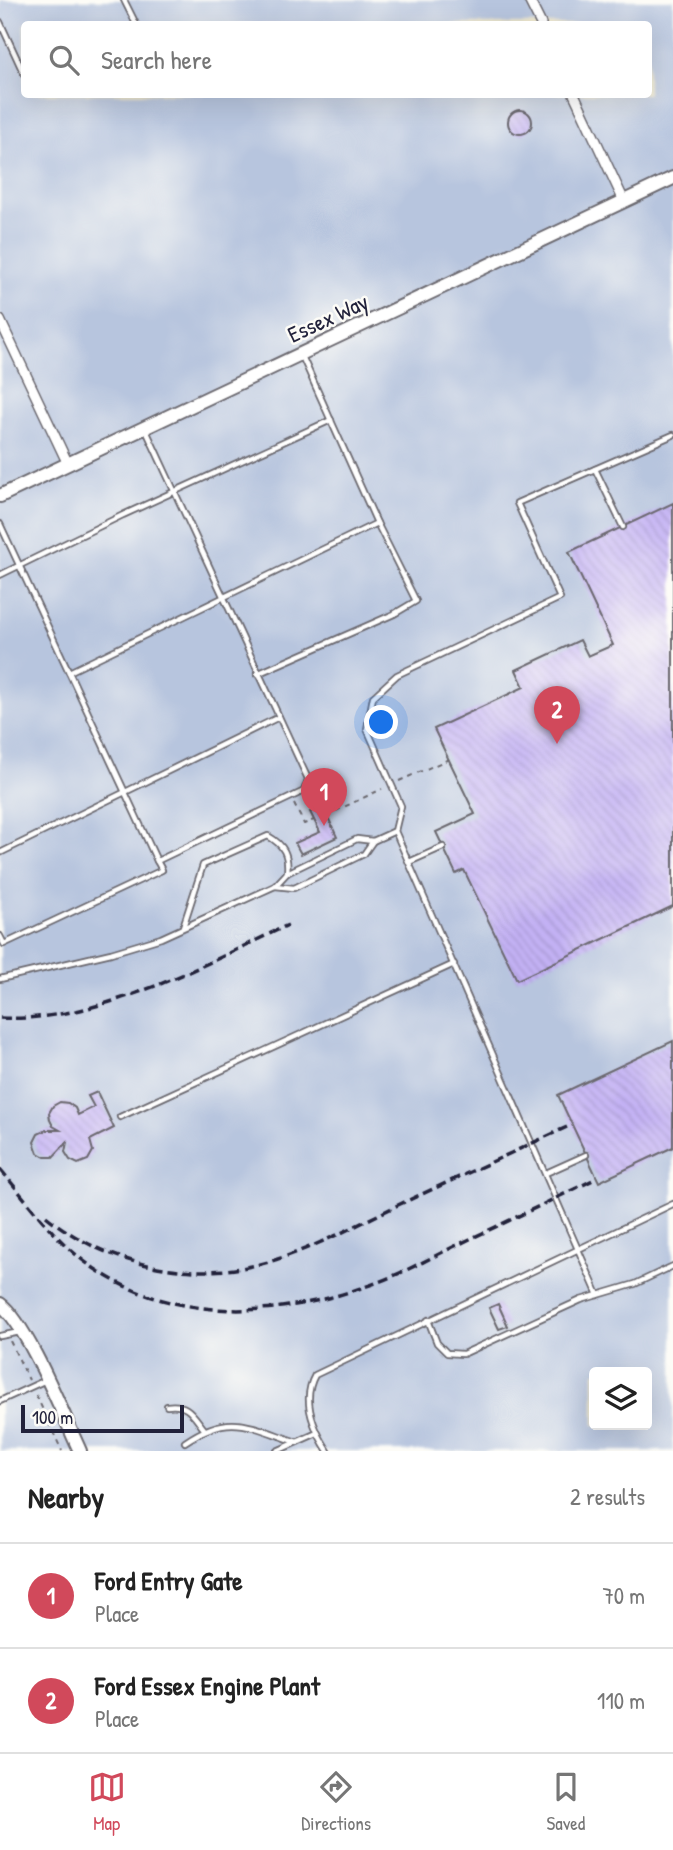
<!DOCTYPE html>
<html lang="en">
<head>
<meta charset="utf-8">
<style>
  :root { --surface:#fff; --page:#f2f2f2; --text:#222; --muted:#767676; --line:#e0e0e0; --accent:#d1495b }
  body { margin:0; font-family:"Patrick Hand",sans-serif; background:var(--page); color:var(--text) }
  .controls { position:absolute; right:21px; bottom:21px; display:grid; overflow:hidden; border-radius:7px; box-shadow:0 7px 28px #0002 }
  .controls button { width:63px; height:63px; display:grid; place-items:center; padding:0; border:0; border-bottom:2px solid var(--line); background:var(--surface); color:var(--text); font:35px sans-serif }
  .scale { position:absolute; left:21px; bottom:18px; width:163px; box-sizing:border-box; padding-left:7px; border:4px solid #22223b; border-top:0; font-size:19px; line-height:24px; white-space:nowrap; color:#22223b; -webkit-text-stroke:5px #fdfcf7; paint-order:stroke }
  .you { position:absolute; left:382px; top:723px; width:24px; height:24px; margin:-18px; border:5px solid #fff; border-radius:50%; background:#1a73e8; box-shadow:0 0 0 10px #1a73e833 }
  .badge { display:grid; place-items:center; width:46px; height:46px; border-radius:50%; background:var(--accent); color:#fff; font-size:23px; font-weight:700 }
  .pin { position:absolute; translate:-50% -58px; filter:drop-shadow(0 2px 4px #0008) }
  .pin::after { content:''; position:absolute; top:37px; width:24px; height:21px; background:inherit; clip-path:polygon(0 0,100% 0,50% 100%) }
  .list { margin:0; padding:0; list-style:none }
  h2 { display:flex; justify-content:space-between; align-items:center; height:91px; margin:0; padding:0 28px; font-size:30px }
  h2 small { font-size:23px; font-weight:400; color:var(--muted) }
  .list li { display:grid; grid-template-columns:46px 1fr auto; gap:21px; align-items:center; box-sizing:border-box; height:105px; padding:0 28px; border-top:2px solid var(--line) }
  .list b { display:block; font-size:26px; white-space:nowrap }
  .list p { margin:0; font-size:23px; white-space:nowrap; color:var(--muted) }
  .list em { font-size:23px; font-style:normal; color:var(--muted) }
  .icon { flex:none; width:38px; height:38px; fill:none; stroke:currentColor; stroke-width:2; stroke-linecap:round; stroke-linejoin:round }
  .map { position:relative; flex:none; width:673px; height:1451px; overflow:hidden }
  .search { position:absolute; background:var(--surface); box-shadow:0 7px 28px #0002; left:21px; right:21px; top:21px; height:77px; display:flex; align-items:center; gap:18px; box-sizing:border-box; padding:0 24px; border-radius:7px; color:var(--muted); font-size:26px }
  .sheet { height:301px; background:var(--surface) }
  nav { display:flex; justify-content:space-around; align-items:center; box-sizing:border-box; height:98px; border-top:2px solid var(--line); background:var(--surface); font-size:19px; color:var(--muted) }
  nav a { display:grid; justify-items:center; gap:4px }
  nav .on { color:var(--accent) }
  .map>svg:first-child { display:block }
</style>
</head>
<body>
<div class="map">
<svg width="673" height="1451" viewBox="0 0 673 1451">
  <defs>
    <pattern id="building-back-hatch" width="6" height="6" patternUnits="userSpaceOnUse" patternTransform="scale(1.75)"><rect width="6" height="6" fill="#c3b1f4"/><path d="M-1 5l2 2M0 0l6 6M5-1l2 2" fill="none" stroke="#a798d2"/></pattern>
  </defs>
  <rect width="100%" height="100%" fill="#fdfcf7"/>
  <filter id="ink" filterUnits="userSpaceOnUse"><feTurbulence type="fractalNoise" baseFrequency=".0143" numOctaves="2"/><feDisplacementMap in="SourceGraphic" scale="14" xChannelSelector="R" yChannelSelector="G"/><feConvolveMatrix kernelMatrix="1 2 1 2 8 2 1 2 1" color-interpolation-filters="sRGB"/></filter>
  <filter id="wash" filterUnits="userSpaceOnUse"><feTurbulence type="fractalNoise" baseFrequency=".00686" numOctaves="4" result="noise"/><feDisplacementMap in="SourceGraphic" scale="28" xChannelSelector="R" yChannelSelector="G"/><feGaussianBlur stdDeviation="1.57" result="paint"/><feColorMatrix in="noise" values="0 0 0 0 0 0 0 0 0 0 0 0 0 0 0 0 0 1.4 0 .05"/><feComposite in="paint" operator="in"/></filter>
  <g filter="url(#wash)">
    <rect width="100%" height="100%" fill="#efe8cd"/>
    <path fill="#b7c5de" fill-rule="evenodd" d="M0 0H673V1451H0ZM24 24H648V94H24ZM594 1372H647V1425H594Z"/>
    <g id="blocks">
      <g fill="url(#building-back-hatch)">
        <circle cx="520" cy="122" r="12"/>
        <path d="M673 503V906L517 980 464 870 456 874 436 832 475 814 434 729 524 687 516 670 580 640 588 656 613 645 569 552Z"/>
        <path d="M323 806 337 837 301 854 295 843 320 832 310 812Z"/>
        <path d="M673 1041V1147L599 1182 558 1095Z"/>
        <path d="M97 1092 114 1128 90 1140 93 1151 88 1160 78 1164 70 1160 65 1152 67 1142 53 1157H45L38 1153 34 1142 38 1134 46 1130H60L53 1126 50 1120 49 1113 53 1106 60 1102 68 1103 75 1108 78 1115 94 1107 88 1096Z"/>
        <path d="M498 1304 508 1326 499 1329 489 1308Z"/>
      </g>
    </g>
  </g>
  <g filter="url(#ink)">
    <use href="#blocks" fill-opacity="0" stroke="#6a676e" stroke-width="2"/>
    <g fill="none" stroke-linecap="round" stroke-linejoin="round">
      <g stroke="#6a676e" stroke-width="8">
        <g id="lane">
          <path d="M124 0 136 24"/>
          <path d="M0 22 24 74"/>
          <path d="M595 469 623 527"/>
          <path d="M0 524 157 861 304 791 308 779 145 428"/>
          <path d="M0 575 123 515 331 420"/>
          <path d="M69 672 377 523"/>
          <path d="M257 674 394 614 416 601 377 523 301 354"/>
          <path d="M395 831 598 1295"/>
          <path d="M0 853 279 717"/>
          <path d="M409 862 443 847"/>
          <path d="M275 886 294 888 364 854 373 841"/>
          <path d="M183 927 203 865 268 836C284 845 289 855 287 873"/>
          <path d="M0 936 4 944 162 870 157 861"/>
          <path d="M0 979 111 953 161 938 275 886 287 873 357 839 373 841 395 831 401 806 367 729 373 697 397 675 560 598 517 503 673 435"/>
          <path d="M120 1117 454 964"/>
          <path d="M546 1173 586 1155"/>
          <path d="M428 1320 437 1343 447 1353 463 1354 581 1300 635 1284 673 1266"/>
          <path d="M0 1336 20 1332"/>
          <path d="M0 1401 46 1380"/>
          <path d="M167 1406C188 1403 192 1414 204 1429"/>
          <path d="M185 1442C230 1411 249 1426 297 1442"/>
          <path d="M277 1451 317 1433"/>
          <path d="M328 1451C313 1428 301 1400 315 1375L673 1204"/>
        </g>
      </g>
      <g stroke="#6a676e" stroke-width="12">
        <g id="street">
          <path d="M529 0 541 24"/>
          <path d="M574 94 624 201"/>
          <path d="M0 320 68 464"/>
        </g>
      </g>
      <g stroke="#6a676e" stroke-width="16">
        <g id="secondary">
          <path d="M0 496 673 178"/>
          <path d="M0 1304C27 1323 64 1417 80 1451"/>
        </g>
      </g>
      <g stroke="#6a676e" stroke-width="2" stroke-dasharray="5 5" stroke-linecap="butt">
        <path d="M399 781 449 759"/>
        <path d="M294 804 304 824 314 820"/>
        <path d="M327 815 382 789"/>
        <path d="M10 1341 29 1380"/>
        <path d="M36 1395 62 1451"/>
      </g>
      <use href="#lane" stroke="#fff" stroke-width="4.5"/>
      <use href="#street" stroke="#fff" stroke-width="9"/>
      <use href="#secondary" stroke="#fff" stroke-width="12"/>
      <g stroke="#22223b" stroke-width="3.5" stroke-dasharray="10 5" stroke-linecap="butt">
        <path d="M0 1018C98 1023 201 966 288 925"/>
        <path d="M0 1169C30 1204 56 1243 95 1269 173 1322 275 1318 361 1288 393 1278 423 1262 453 1247 500 1225 546 1203 593 1180"/>
        <path d="M46 1216C108 1267 195 1284 272 1261 316 1247 357 1225 398 1205 455 1179 511 1153 567 1127"/>
      </g>
    </g>
  </g>
  <g text-anchor="middle" stroke-width="5" stroke-linejoin="round" paint-order="stroke">
    <g font-size="23" fill="#22223b" stroke="#fdfcf7">
      <text transform="translate(328 318) rotate(-25)" y="8">Essex Way</text>
    </g>
  </g>
</svg>
<div class="controls">
<button><svg class="icon" aria-label="layers" viewBox="0 0 24 24"><path d="M12 4l9 5-9 5-9-5zM3 14l9 5 9-5"/></svg></button>
</div>
<div class="scale">100 m</div>
<div class="you"></div>
<div class="pin badge" style="left:324px;top:826px">1</div>
<div class="pin badge" style="left:557px;top:744px">2</div>
<div class="search"><svg class="icon" aria-label="search" viewBox="0 0 24 24"><circle cx="10" cy="10" r="6"/><path d="M15 15l6 6"/></svg>Search here</div>
</div>
<section class="sheet">
<h2>Nearby<small>2 results</small></h2>
<ul class="list">
<li><span class="badge">1</span><div><b>Ford Entry Gate</b><p>Place</p></div><em>70 m</em></li>
<li><span class="badge">2</span><div><b>Ford Essex Engine Plant</b><p>Place</p></div><em>110 m</em></li>
</ul>
</section>
<nav>
<a class="on"><svg class="icon" aria-label="map" viewBox="0 0 24 24"><path d="M3 6l6-2 6 2 6-2v14l-6 2-6-2-6 2zM9 4v14M15 6v14"/></svg>Map</a>
<a><svg class="icon" aria-label="directions" viewBox="0 0 24 24"><path d="M12 3l9 9-9 9-9-9zM9 14v-3h6M13 9l2 2-2 2"/></svg>Directions</a>
<a><svg class="icon" aria-label="saved" viewBox="0 0 24 24"><path d="M7 4h10v16l-5-4-5 4z"/></svg>Saved</a>
</nav>
</body>
</html>
